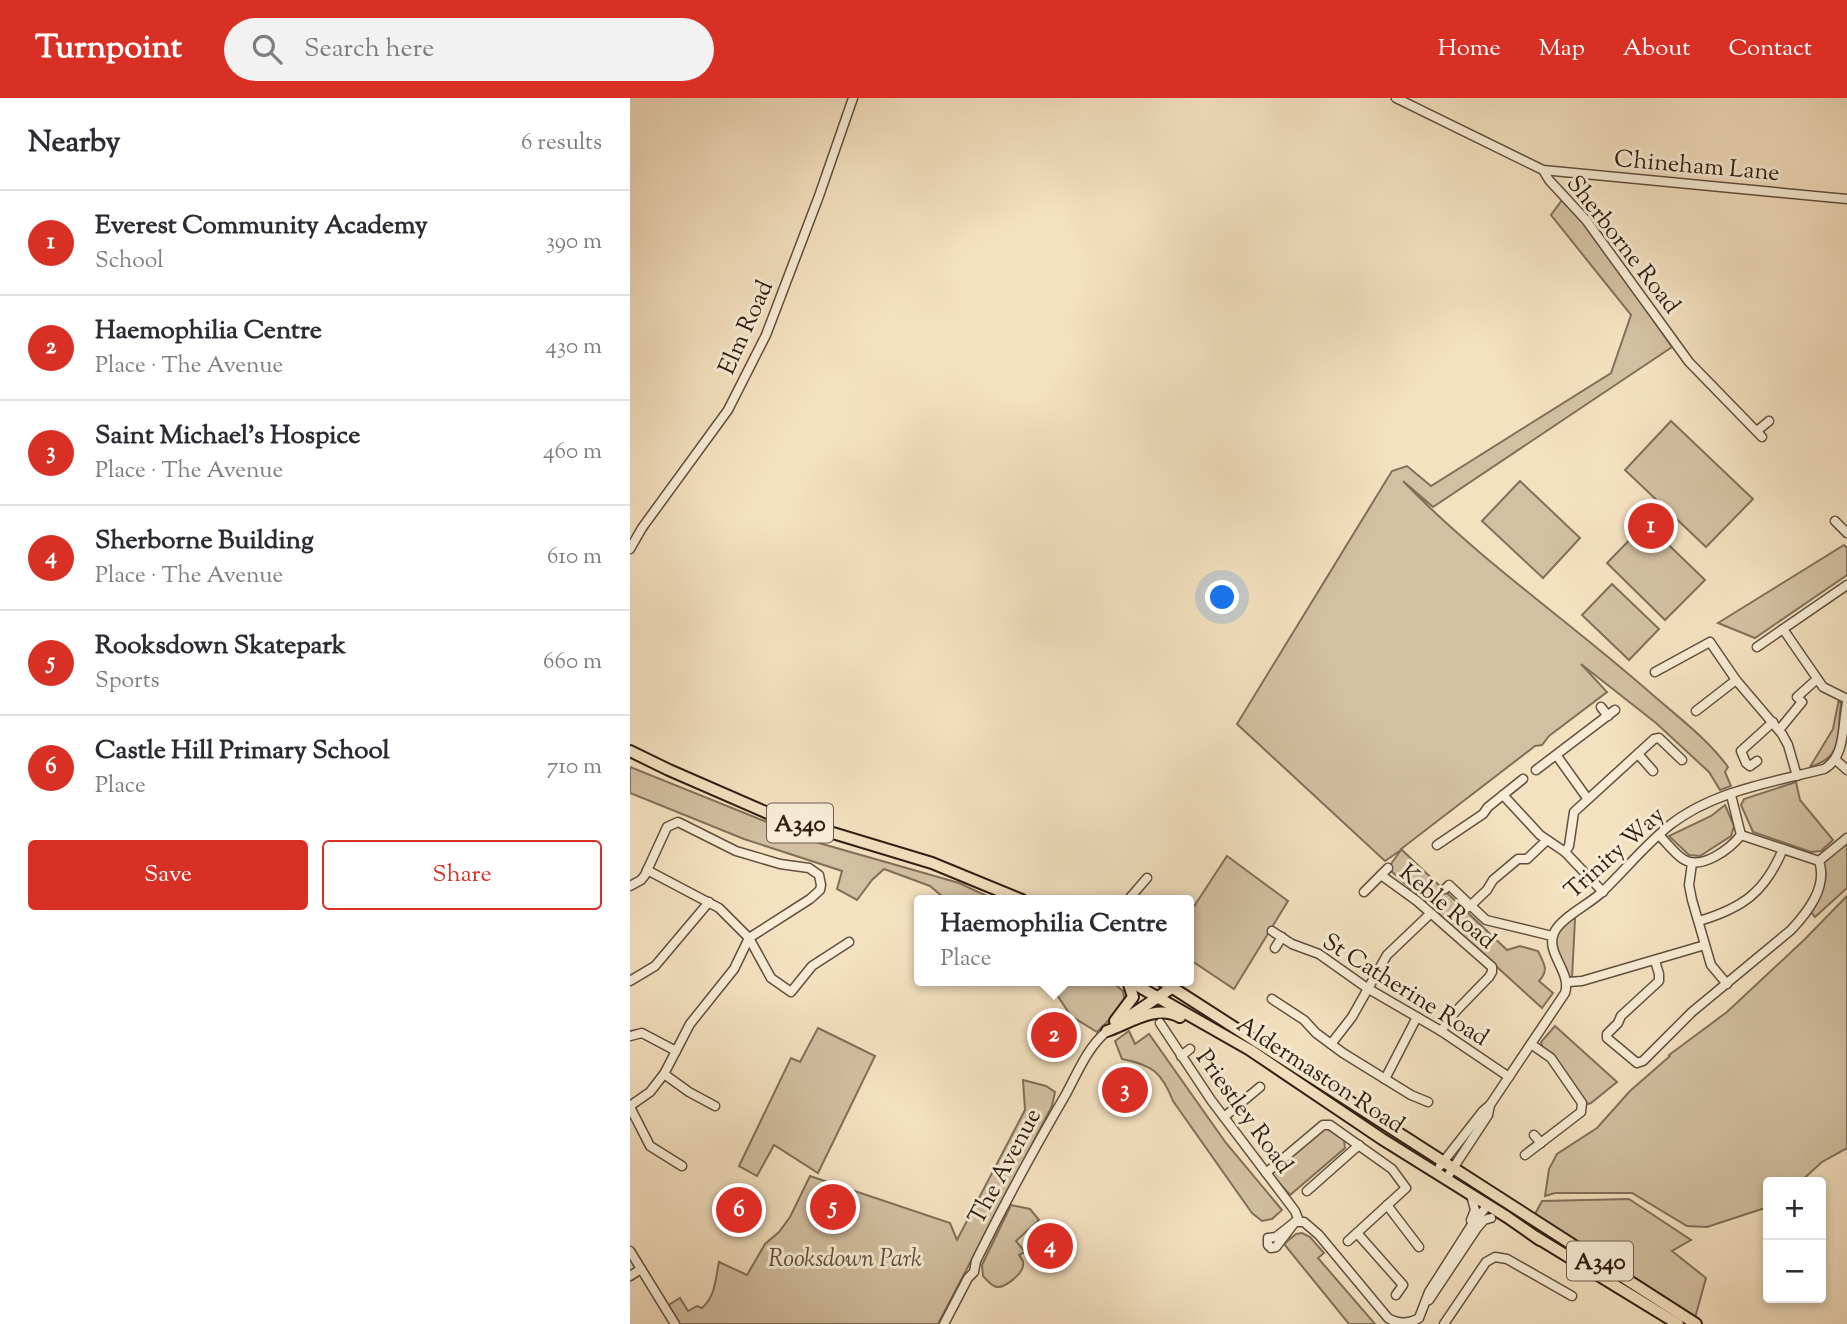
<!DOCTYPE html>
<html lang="en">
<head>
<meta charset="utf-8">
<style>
  :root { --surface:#fff; --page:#f2f2f3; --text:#2b2b33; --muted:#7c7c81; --line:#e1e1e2; --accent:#d93025 }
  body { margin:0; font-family:"Sorts Mill Goudy",serif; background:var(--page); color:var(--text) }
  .controls { position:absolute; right:21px; bottom:21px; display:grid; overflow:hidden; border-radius:7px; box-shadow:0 4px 10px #0003 }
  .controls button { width:63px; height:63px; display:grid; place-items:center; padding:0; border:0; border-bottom:2px solid var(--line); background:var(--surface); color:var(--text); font:35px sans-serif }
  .you { position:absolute; left:593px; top:500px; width:24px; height:24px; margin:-18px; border:5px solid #fff; border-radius:50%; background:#1a73e8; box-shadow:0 0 0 10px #1a73e833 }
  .badge { display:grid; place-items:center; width:46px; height:46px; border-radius:50%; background:var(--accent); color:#fff; font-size:23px; font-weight:700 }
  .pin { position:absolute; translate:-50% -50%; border:4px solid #fff; box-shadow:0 2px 7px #0006 }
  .popup { position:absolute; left:284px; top:797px; width:280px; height:91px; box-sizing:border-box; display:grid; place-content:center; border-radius:7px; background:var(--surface); filter:drop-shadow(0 2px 5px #0005); font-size:23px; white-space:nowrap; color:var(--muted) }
  .popup b { font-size:26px; color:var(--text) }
  .popup::after { content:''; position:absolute; left:50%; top:100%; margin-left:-14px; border:14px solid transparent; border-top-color:var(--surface) }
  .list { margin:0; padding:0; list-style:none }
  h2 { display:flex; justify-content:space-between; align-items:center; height:91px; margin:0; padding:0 28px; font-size:30px }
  h2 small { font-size:23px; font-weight:400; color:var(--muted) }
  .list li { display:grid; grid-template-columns:46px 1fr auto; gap:21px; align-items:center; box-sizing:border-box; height:105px; padding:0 28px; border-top:2px solid var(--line) }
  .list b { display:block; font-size:26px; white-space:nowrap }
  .list p { margin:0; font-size:23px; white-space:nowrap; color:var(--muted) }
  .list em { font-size:23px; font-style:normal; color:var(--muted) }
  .actions { display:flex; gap:14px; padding:21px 28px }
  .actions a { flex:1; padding:16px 0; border:2px solid var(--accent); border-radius:7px; text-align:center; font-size:24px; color:var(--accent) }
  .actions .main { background:var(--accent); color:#fff }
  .icon { flex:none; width:38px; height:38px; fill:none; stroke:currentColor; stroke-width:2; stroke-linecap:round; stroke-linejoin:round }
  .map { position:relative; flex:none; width:1217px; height:1226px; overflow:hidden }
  header { display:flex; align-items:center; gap:42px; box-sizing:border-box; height:98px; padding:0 35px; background:var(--accent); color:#fff }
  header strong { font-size:33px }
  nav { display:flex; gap:38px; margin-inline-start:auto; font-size:24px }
  .search { width:490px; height:63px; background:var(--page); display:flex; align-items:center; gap:18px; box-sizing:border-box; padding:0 24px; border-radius:38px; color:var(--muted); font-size:26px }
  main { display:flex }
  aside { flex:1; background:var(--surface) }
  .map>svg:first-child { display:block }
</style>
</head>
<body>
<header>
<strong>Turnpoint</strong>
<div class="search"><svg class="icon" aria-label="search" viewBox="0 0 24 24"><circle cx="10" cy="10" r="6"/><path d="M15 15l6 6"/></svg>Search here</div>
<nav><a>Home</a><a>Map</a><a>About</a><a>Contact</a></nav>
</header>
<main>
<aside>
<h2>Nearby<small>6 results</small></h2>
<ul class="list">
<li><span class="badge">1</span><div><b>Everest Community Academy</b><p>School</p></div><em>390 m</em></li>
<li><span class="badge">2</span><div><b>Haemophilia Centre</b><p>Place · The Avenue</p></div><em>430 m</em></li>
<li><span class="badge">3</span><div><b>Saint Michael's Hospice</b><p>Place · The Avenue</p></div><em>460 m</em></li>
<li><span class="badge">4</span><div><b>Sherborne Building</b><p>Place · The Avenue</p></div><em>610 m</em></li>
<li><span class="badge">5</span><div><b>Rooksdown Skatepark</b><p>Sports</p></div><em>660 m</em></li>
<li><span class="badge">6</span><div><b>Castle Hill Primary School</b><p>Place</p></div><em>710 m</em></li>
</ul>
<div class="actions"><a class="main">Save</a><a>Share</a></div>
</aside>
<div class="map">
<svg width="1217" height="1226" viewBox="0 0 1217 1226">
  <rect width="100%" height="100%" fill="#f4e1c0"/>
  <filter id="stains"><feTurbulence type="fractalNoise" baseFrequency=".00286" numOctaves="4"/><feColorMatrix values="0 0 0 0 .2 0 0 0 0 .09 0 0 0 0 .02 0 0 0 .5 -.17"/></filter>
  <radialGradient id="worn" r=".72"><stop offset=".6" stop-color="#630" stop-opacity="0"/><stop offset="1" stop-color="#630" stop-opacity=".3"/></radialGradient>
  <g fill="#d3c0a2" stroke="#826f5a" stroke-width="2">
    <path d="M932 102 958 128 1042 249 803 409 773 383C847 460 936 521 1016 591 1044 616 1076 639 1098 669L1095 674 1101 688 1090 692 1079 674 1026 625 951 566 977 594 919 638 912 647 905 648 771 751 877 852 890 848 908 853C913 864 920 872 909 883L923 895 912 910 758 770 771 752 755 763 607 626 762 373 777 368 801 388 981 275 1001 217 921 117Z"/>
    <path d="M1041 323 1123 401 1076 449 995 372Z"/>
    <path d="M890 383 950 440 913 480 852 423Z"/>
    <path d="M1016 425 1075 482 1035 522 977 465Z"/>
    <path d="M1214 447 1217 450V477L1125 540 1088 525Z"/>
    <path d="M982 486 1029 531 999 562 952 517Z"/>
    <path d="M1209 601 1211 606C1206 636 1216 658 1180 669L1203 631Z"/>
    <path d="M0 669 189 745 329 785 361 800 371 802H314L313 799 300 788 254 771 242 782 227 802 207 791 212 773 114 741 0 695Z"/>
    <path d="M1166 684 1170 702 1203 742 1191 753 1181 754 1123 734 1111 707 1114 701Z"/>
    <path d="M1095 707 1104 728 1101 738 1070 758 1059 757 1039 738 1081 718Z"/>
    <path d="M1217 746V790L1185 819 1181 814C1188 799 1201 780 1193 764Z"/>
    <path d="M597 758 658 803 604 891 559 861V816Z"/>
    <path d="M1217 798V1050L1192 1064 1170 1084H1138V1109L1077 1129 1057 1128 1002 1095H925L915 1098 919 1071 927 1056 967 1030 1000 993 1040 958 1039 957 1097 914 1175 841Z"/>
    <path d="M943 820 945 821 942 880 937 878 925 849 928 832Z"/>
    <path d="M414 883H481L493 893 495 906 467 934 441 918 423 891Z"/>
    <path d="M925 928 987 984 961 1005 954 1007 913 952 911 944Z"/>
    <path d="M188 930 245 958 188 1075 144 1047 127 1078 109 1068 161 960 170 964Z"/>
    <path d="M499 933 505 946 519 936 596 1045 652 1112 642 1121 632 1123 622 1115 543 1003C532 975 523 967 492 961L485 943Z"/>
    <path d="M393 982 416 988 425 994 422 1008 308 1226H46L37 1208 50 1200 58 1213 67 1208 72 1210C86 1197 85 1182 89 1164L117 1177 135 1146 149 1134 160 1119 180 1078 320 1125 327 1142 395 1012Z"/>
    <path d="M696 1030 714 1042 715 1050 660 1097 643 1078 642 1073 691 1031Z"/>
    <path d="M999 1101 1061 1142 1042 1153 1076 1180 1065 1220 905 1116 912 1103Z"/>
    <path d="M381 1107 400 1111 409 1122 386 1143 395 1154 389 1157C392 1161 394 1163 393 1168 392 1176 375 1190 367 1189 361 1188 357 1182 353 1178L352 1167Z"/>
    <path d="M672 1135 680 1139 694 1155 688 1160 745 1226H719L654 1146 666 1136Z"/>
  </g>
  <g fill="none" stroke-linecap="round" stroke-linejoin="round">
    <g stroke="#624f3e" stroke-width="11">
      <g id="minor">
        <path d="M766 0 913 72 1217 101"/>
        <path d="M913 72 919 82 956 122 1059 264 1132 339"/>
        <path d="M1127 333 1139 323"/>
        <path d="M1205 423 1217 435"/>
        <path d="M0 451 12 430 98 312 136 237 189 98 223 0"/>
        <path d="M1217 487 1153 531 1193 589 1217 601"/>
        <path d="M1127 549 1153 531"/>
        <path d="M1025 574 1080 544 1106 582 1152 636 1158 647 1167 678"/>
        <path d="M971 609 978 618"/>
        <path d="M1066 613 1106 582"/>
        <path d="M1149 632 1172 604 1167 599 1187 581"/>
        <path d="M1008 656 1023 673"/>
        <path d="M927 658 957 700"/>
        <path d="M1206 662 1217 672"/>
        <path d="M1127 663 1120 668 1116 665 1111 653 1143 624"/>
        <path d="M906 672 985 612"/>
        <path d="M873 697 910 737 935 754 973 794"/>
        <path d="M1029 737C1036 744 1044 755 1053 761 1071 773 1100 751 1111 737L1101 697"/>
        <path d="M1111 737 1189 763"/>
        <path d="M807 747 853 716 858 709 893 681"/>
        <path d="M935 754 939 748 944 714 1024 641 1029 640 1052 662"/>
        <path d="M1189 763 1217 740"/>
        <path d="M1062 765 1059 787 1062 802 1081 867 1097 886"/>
        <path d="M17 772 89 810 119 840 141 880 161 894 182 868 219 844"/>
        <path d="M751 777 787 803 862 869V874L859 879 826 913 811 933"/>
        <path d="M0 788 11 782 15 777 37 729 48 724 106 753 150 766 179 770 189 777 191 787 190 792 180 801 119 840"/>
        <path d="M815 791 819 787 856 822 922 838"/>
        <path d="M734 794 758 770"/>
        <path d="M498 802 517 780"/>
        <path d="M839 809 857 792 863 782 888 761H897L917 742"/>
        <path d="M1069 823C1113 810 1135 794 1153 751"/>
        <path d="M642 833 662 846 689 856 737 890 811 933 879 979"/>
        <path d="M645 850 652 839"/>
        <path d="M1025 863 1029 876V883L991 918 988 925 977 936V940L1007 965 1013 963 1062 914 1161 832C1177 815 1198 789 1189 763"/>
        <path d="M0 883 25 868 79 804"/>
        <path d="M938 884 952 883 1075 847"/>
        <path d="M642 901 674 922 686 935 713 955 781 997 798 1004"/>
        <path d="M530 925 581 1002 665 1113 669 1123"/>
        <path d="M0 938 12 935 46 953"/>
        <path d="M701 946 722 919 757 857 800 816"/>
        <path d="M551 958 560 951"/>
        <path d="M34 976 59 994 85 1008"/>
        <path d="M755 981 787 919"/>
        <path d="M0 1008 20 994 34 976 60 926 104 871 119 840"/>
        <path d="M0 1009 20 1048 52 1068"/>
        <path d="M594 1019 630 989"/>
        <path d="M904 1037 911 1045"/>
        <path d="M895 1057 951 1014 952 1005 921 960 901 946"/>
        <path d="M810 1068 853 1013 860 1007 935 895C942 874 915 855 924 835 930 820 960 806 972 794 995 772 1015 747 1040 727 1083 693 1143 684 1194 671 1216 659 1212 627 1217 605"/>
        <path d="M636 1075 693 1027H700L762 1071 776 1090 718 1143"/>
        <path d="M816 1081 858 1017 860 1007"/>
        <path d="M677 1093 729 1047"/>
        <path d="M757 1107 789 1149"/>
        <path d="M841 1122 845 1112 841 1097"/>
        <path d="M665 1124H674L689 1137 758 1220C768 1226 779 1226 789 1220L799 1194 843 1125 858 1107"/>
        <path d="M665 1124 646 1149 641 1150 638 1147V1140L646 1139Z"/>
        <path d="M727 1135 773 1187 766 1197"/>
        <path d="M0 1153 45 1226"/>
        <path d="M0 1178 11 1171"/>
        <path d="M799 1202 847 1130 854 1122 861 1120"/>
        <path d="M314 1226 338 1180 344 1174 346 1163C374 1106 404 1051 436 996 448 974 457 950 477 933"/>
        <path d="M814 1226 856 1164 865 1159 877 1161 942 1198"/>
      </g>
    </g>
    <g stroke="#311e12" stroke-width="14">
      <g id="major">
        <path d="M0 653 39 672 140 716 302 765 392 802"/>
        <path d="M499 883 620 952 752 1041 877 1119 910 1142"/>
        <path d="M532 883 1066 1226"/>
        <path d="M494 922 543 889"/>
        <path d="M485 923 503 899 498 883"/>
        <path d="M477 933C500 925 526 906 550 919"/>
        <path d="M906 1139 1048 1226"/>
      </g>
    </g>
    <use href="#minor" stroke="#f8ecd6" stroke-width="8"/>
    <use href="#major" stroke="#f4e1c0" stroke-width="10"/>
  </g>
  <g text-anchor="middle" stroke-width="6" stroke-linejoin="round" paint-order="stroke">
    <g fill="#f8ecd6" stroke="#6d5c4d" stroke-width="2">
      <rect x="137" y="705.5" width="66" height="39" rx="5"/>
      <rect x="937" y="1143.5" width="66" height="39" rx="5"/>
    </g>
    <g font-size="23" font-weight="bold" fill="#311e12">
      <text x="170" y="733">A340</text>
      <text x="970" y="1171">A340</text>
    </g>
    <g font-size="24" fill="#311e12" stroke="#f8ecd6">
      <text transform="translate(1067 67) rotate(5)" y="8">Chineham Lane</text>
      <text transform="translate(994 146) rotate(52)" y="8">Sherborne Road</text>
      <text transform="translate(115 229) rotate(-66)" y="8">Elm Road</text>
      <text transform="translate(984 754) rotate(-42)" y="8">Trinity Way</text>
      <text transform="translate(818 808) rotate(40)" y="8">Keble Road</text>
      <text transform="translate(776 891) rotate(32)" y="8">St Catherine Road</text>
      <text transform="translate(691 976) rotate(33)" y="8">Aldermaston Road</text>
      <text transform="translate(615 1013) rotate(54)" y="8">Priestley Road</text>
      <text transform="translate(374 1068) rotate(-62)" y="8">The Avenue</text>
    </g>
    <g font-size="24" font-style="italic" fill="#624f3d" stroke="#f8ecd6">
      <text x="215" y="1168">Rooksdown Park</text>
    </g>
  </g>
  <rect width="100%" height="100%" filter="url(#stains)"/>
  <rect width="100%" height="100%" fill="url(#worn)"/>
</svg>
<div class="controls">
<button>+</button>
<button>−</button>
</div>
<div class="you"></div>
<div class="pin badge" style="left:1021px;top:428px">1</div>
<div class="pin badge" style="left:424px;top:937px">2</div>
<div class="popup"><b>Haemophilia Centre</b>Place</div>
<div class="pin badge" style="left:495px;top:992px">3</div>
<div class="pin badge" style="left:420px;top:1148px">4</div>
<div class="pin badge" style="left:203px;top:1109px">5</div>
<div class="pin badge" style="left:109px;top:1112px">6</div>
</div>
</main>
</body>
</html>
